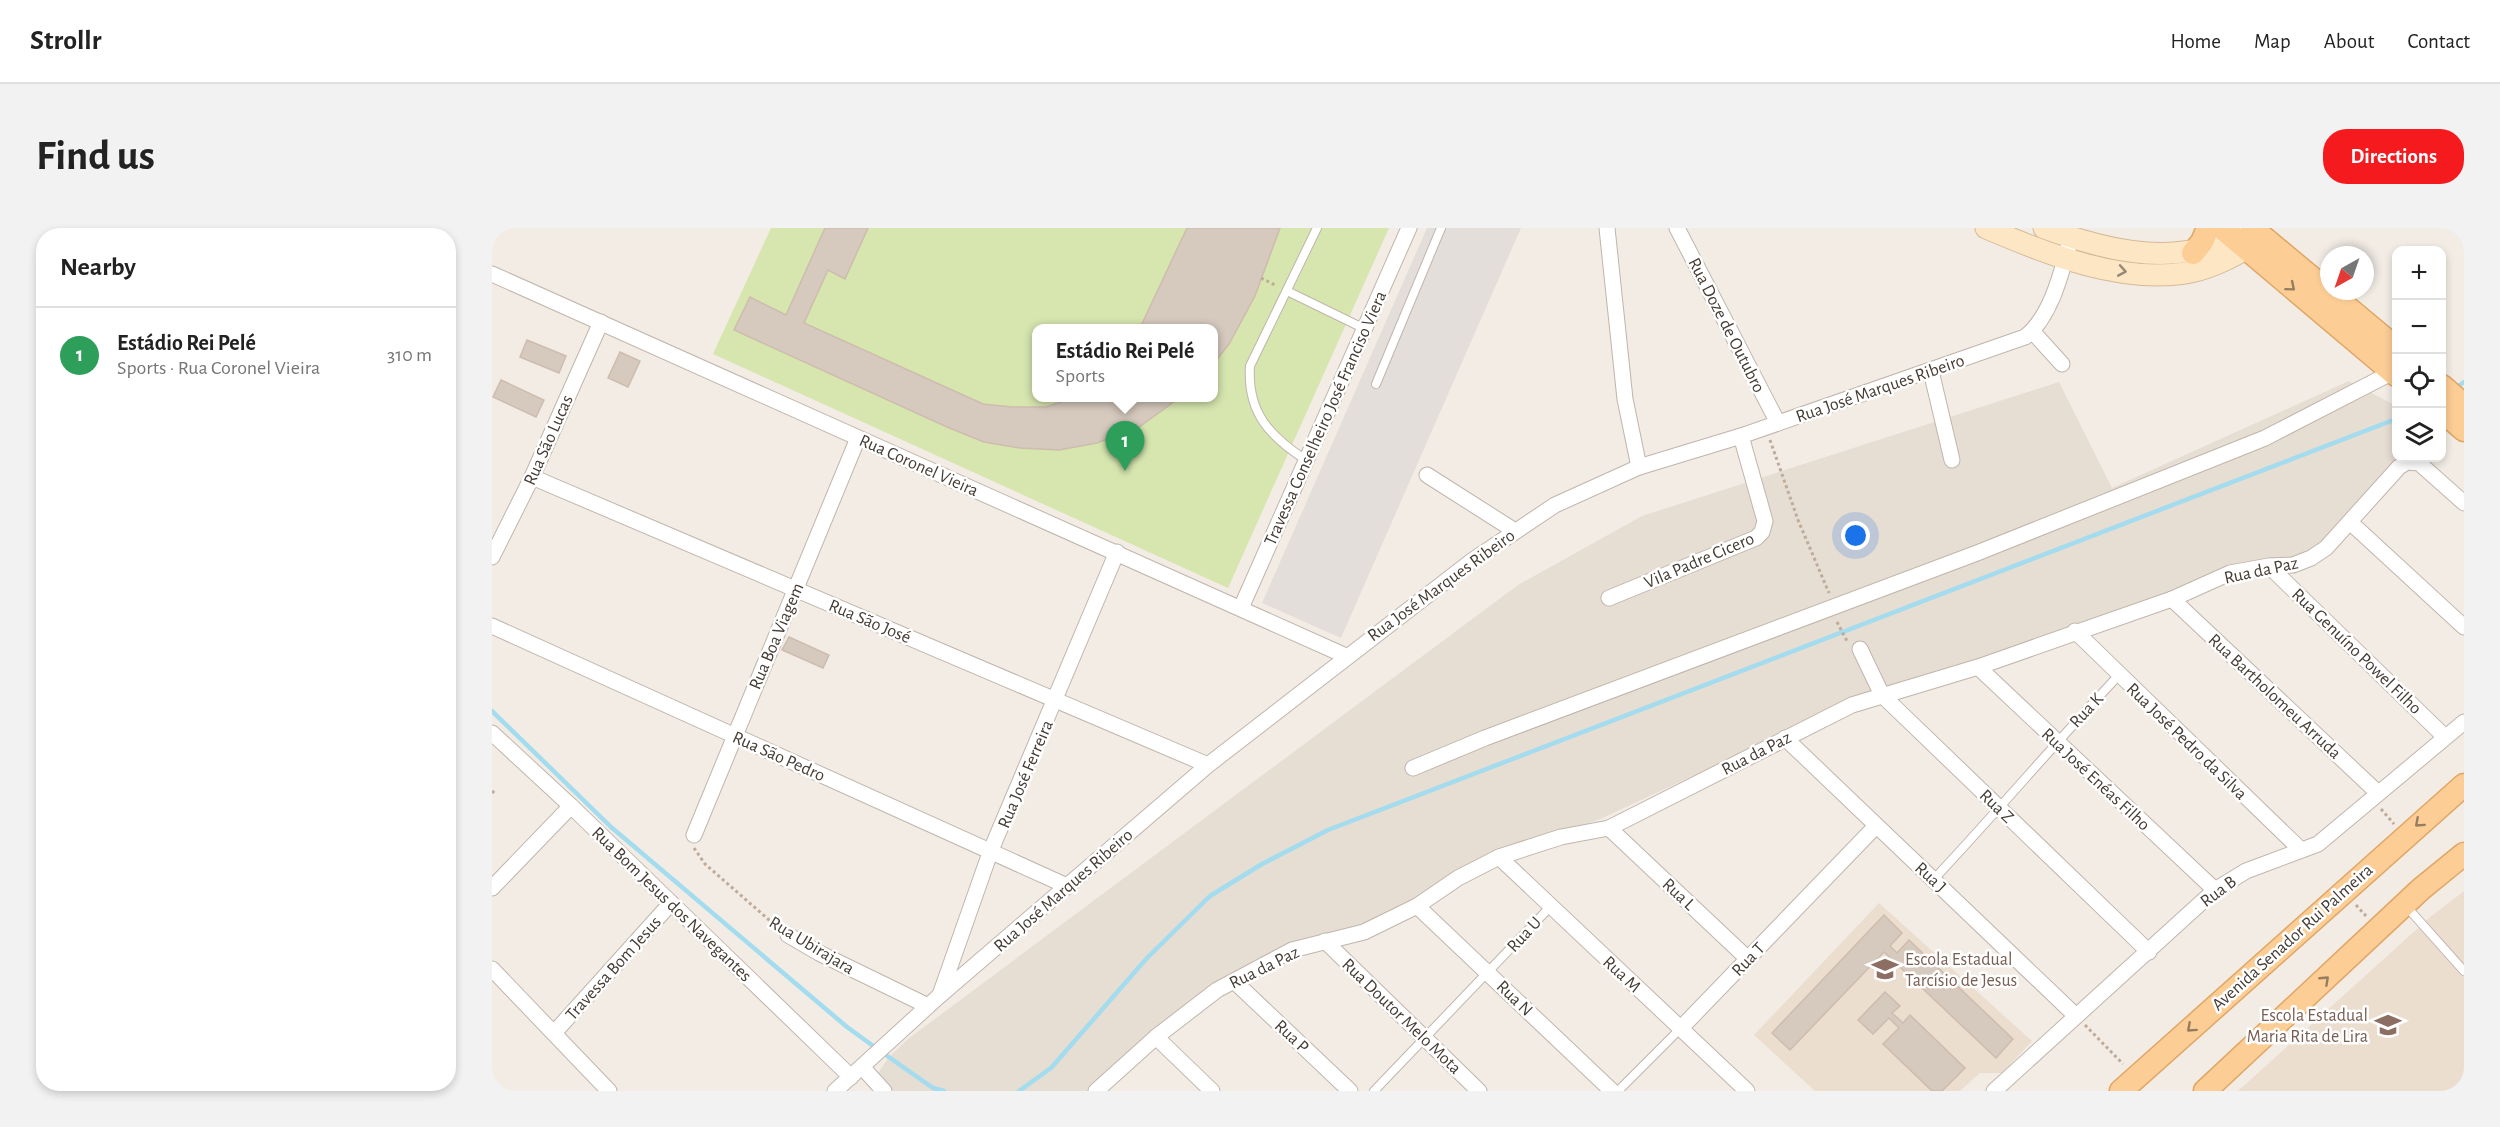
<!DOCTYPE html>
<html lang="en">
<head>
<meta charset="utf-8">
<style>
  :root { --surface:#fff; --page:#f2f2f2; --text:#222; --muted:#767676; --line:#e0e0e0; --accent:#f41a1e }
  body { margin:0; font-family:"Alegreya Sans",sans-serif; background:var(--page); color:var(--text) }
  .controls { position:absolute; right:18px; top:18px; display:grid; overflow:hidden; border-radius:12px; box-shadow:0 3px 9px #0003 }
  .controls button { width:54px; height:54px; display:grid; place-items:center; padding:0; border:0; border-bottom:2px solid var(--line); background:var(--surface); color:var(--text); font:30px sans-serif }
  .compass { position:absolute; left:1828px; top:18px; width:54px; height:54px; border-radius:50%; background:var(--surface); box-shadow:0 3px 9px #0003; rotate:220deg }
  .you { position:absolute; left:1364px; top:308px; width:21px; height:21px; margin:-15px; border:4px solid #fff; border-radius:50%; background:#1a73e8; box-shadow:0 0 0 9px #1a73e833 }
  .badge { display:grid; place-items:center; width:39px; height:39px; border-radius:50%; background:var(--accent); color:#fff; font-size:20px; font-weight:700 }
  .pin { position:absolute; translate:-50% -50px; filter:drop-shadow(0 2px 3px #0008) }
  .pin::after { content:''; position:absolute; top:32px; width:21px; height:18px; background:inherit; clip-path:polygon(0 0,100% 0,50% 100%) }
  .popup { position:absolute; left:540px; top:96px; width:186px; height:78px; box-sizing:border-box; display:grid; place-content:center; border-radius:12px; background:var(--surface); filter:drop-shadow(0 2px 4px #0005); font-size:20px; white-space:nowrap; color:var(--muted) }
  .popup b { font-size:22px; color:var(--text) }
  .popup::after { content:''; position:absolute; left:50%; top:100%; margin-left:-12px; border:12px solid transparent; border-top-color:var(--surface) }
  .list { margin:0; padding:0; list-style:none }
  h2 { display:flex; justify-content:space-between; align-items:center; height:78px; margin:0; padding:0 24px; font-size:26px }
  h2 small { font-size:20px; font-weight:400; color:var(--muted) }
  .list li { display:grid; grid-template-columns:39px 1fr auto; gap:18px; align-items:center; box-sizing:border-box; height:96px; padding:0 24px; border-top:2px solid var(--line) }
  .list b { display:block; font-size:22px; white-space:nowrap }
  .list p { margin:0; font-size:20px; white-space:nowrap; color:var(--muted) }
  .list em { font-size:20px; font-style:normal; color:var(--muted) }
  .icon { flex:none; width:33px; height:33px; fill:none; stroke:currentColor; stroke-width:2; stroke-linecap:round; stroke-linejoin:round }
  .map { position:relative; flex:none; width:1972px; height:863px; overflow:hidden; border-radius:24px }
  header { display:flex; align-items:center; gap:36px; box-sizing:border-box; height:84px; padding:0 30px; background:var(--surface); border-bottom:2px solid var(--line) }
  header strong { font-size:28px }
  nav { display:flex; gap:33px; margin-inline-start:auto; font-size:21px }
  .intro { display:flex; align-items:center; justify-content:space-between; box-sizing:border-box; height:144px; padding:0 36px }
  h1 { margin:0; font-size:42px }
  .button { padding:15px 27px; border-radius:24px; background:var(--accent); color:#fff; font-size:21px; font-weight:700 }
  main { display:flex; gap:36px; padding:0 36px }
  aside { flex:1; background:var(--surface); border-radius:24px; box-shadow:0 3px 9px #0003 }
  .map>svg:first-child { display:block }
</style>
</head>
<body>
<header>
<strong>Strollr</strong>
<nav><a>Home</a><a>Map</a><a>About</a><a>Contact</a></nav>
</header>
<div class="intro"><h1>Find us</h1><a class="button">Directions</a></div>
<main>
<aside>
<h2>Nearby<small></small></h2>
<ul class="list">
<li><span class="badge" style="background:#2e9e5b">1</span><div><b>Estádio Rei Pelé</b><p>Sports · Rua Coronel Vieira</p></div><em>310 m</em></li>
</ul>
</aside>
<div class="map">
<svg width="1972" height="863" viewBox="0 0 1972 863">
  <rect width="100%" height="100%" fill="#f2ece5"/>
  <path fill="#e6ddd3" d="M1857 153 1904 178V230H1913L1820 324 1722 353 1338 484 1106 592 1001 625 912 682 762 737 600 863H401L385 847 396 830 416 811 1026 357 1150 288 1567 154 1620 260Z"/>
  <path fill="#e4deda" d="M935 0H1029L849 410 770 375Z"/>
  <g fill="#ebdecf">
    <path d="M1972 663V863H1746L1937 690Z"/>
    <path d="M1387 675 1540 813 1510 845H1488L1468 863H1323L1262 807Z"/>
  </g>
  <path fill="#d6e6ae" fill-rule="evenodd" d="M279 0H897L736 360 221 126ZM544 100H722V170H544Z"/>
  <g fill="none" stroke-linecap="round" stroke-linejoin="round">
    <g stroke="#a2dcee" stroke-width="4.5">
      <path d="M1962 161 1972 154"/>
      <path d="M0 483 119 599 355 799 384 820"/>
      <path d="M391 825 441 860 452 863"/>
      <path d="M527 863 559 840 655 730 718 668 770 636 836 602 1904 191"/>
    </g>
  </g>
  <g fill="#d6c9be" stroke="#cebcae" stroke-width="1.5">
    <path d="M333 0H376L353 51 336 42 312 95 491 176 520 179H554L581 170H687L647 199 605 215 567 222 528 220 492 214 455 199 242 102 258 69 294 87Z"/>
    <path d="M695 0H788L763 68 737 116 722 135V100H648Z"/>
    <path d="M35 112 74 128 67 145 28 129Z"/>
    <path d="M128 124 148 133 136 159 116 150Z"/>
    <path d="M9 152 52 172 44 189 1 169Z"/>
    <path d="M297 409 337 427 331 440 290 422Z"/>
    <path d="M1392 687 1410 705 1398 718 1405 725 1417 712 1521 811 1504 830 1392 724 1298 822 1280 805Z"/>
    <path d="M1393 764 1408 778 1400 785 1411 795 1418 787 1473 840 1450 863H1440L1391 816 1407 800 1397 790 1381 806 1366 792Z"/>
  </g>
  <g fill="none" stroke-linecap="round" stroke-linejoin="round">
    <g stroke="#c0b5ab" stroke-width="10">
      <g id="service">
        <path d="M795 63 871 100"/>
        <path d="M884 156 949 0"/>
        <path d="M814 232C777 208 755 184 758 138L825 0"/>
        <path d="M1442 651C1505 584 1564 514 1627 447"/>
        <path d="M1914 678 1972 743"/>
        <path d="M882 863 1058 679"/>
        <path d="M1126 863 1189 800"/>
        <path d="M1967 863 1972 858"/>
      </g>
    </g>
    <g stroke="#c0b5ab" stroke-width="17">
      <g id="minor">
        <path d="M1115 0 1133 171 1147 239"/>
        <path d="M1185 0 1286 195"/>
        <path d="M0 46 854 428"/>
        <path d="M1540 103 1570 136"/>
        <path d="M1439 143 1460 232"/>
        <path d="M935 247 1023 303"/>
        <path d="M40 249 716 537"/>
        <path d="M1859 295 1972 399"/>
        <path d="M0 329 40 249 109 94"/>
        <path d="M1777 338 1953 509"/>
        <path d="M1117 370 1264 310 1270 304 1273 293 1249 208"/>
        <path d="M1680 371 1886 565"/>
        <path d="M749 380 917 0"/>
        <path d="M0 398 575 658"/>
        <path d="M1583 403 1809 622"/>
        <path d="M1368 421 1390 467 1657 724"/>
        <path d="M1486 439 1723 662"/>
        <path d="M0 505 79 578 359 849"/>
        <path d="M1293 510 1584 788"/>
        <path d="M921 540 993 510 1485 325 1773 210 1901 144"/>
        <path d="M1117 600 1256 731"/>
        <path d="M202 607 366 210"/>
        <path d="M1007 629 1255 863"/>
        <path d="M0 660 79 578"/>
        <path d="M925 678 1120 863"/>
        <path d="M296 707 327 725 436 778"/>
        <path d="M833 713 987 863"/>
        <path d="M0 741 117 863"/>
        <path d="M742 753 858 863"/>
        <path d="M448 767 499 622 625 324"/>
        <path d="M1189 800 1384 598"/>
        <path d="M62 805 179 675"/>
        <path d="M664 809 720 863"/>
        <path d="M371 840 392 863"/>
        <path d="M343 863 446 769 716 537 981 332 1063 277 1147 239 1249 208 1533 109C1560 88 1570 42 1579 10"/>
        <path d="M604 863 664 809 725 762 800 722 872 704 925 678 966 650 1007 629 1069 609 1117 600 1360 477 1486 439 1680 371 1738 345 1777 338 1801 337 1819 330 1834 320 1907 239 1915 234 1927 235 1972 275"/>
        <path d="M1502 863 1723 662 1754 643 1826 616 1972 494"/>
      </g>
    </g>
    <g stroke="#d4ba98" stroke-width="23">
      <g id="secondary">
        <path d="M1494 0C1556 26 1630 57 1699 44 1723 39 1746 26 1767 13"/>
        <path d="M1552 0C1621 25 1690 41 1756 2"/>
      </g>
    </g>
    <g stroke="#e0a665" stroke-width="25">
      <g id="primary">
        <path d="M1730 0 1904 147"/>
        <path d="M1760 0 1904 120"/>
        <path d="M1701 25 1710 14 1716 0"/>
        <path d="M1950 158 1972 177"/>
        <path d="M1950 183 1972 202"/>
        <path d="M1629 863 1972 557"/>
        <path d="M1713 863 1929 661 1972 626"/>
      </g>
    </g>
    <g stroke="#bfab9a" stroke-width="3" stroke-dasharray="3 3" stroke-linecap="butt">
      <path d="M769 50 785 58"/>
      <path d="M1278 212 1306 292 1337 365"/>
      <path d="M1345 394 1356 415"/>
      <path d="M0 565 4 561"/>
      <path d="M1889 581 1902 596"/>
      <path d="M202 620 213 636 284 698"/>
      <path d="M1864 677 1874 688"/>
      <path d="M1593 797 1631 836"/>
    </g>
    <use href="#service" stroke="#fff" stroke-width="8"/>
    <use href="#minor" stroke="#fff" stroke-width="15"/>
    <use href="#secondary" stroke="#fde6c4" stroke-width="21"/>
    <use href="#primary" stroke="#fccd95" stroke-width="22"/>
  </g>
  <defs><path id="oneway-chevron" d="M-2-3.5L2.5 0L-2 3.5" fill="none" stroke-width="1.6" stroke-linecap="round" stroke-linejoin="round" transform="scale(1.5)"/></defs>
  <use stroke="#978875" href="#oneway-chevron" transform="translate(1630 43) rotate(10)"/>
  <g stroke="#977d60">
    <use href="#oneway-chevron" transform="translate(1799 59) rotate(40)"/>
    <use href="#oneway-chevron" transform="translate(1927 595) rotate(138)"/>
    <use href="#oneway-chevron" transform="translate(1833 752) rotate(-43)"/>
    <use href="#oneway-chevron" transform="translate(1699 800) rotate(138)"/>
  </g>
  <defs>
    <g id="school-bare" transform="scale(2.07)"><path d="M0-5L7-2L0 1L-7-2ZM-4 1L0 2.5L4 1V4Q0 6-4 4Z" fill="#8d6e63" stroke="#fff" stroke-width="2.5" paint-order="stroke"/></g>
  </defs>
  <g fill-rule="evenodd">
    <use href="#school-bare" x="1393" y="741"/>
    <use href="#school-bare" x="1896" y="797"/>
  </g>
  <g text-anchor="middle" stroke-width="5" stroke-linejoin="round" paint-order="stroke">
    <g font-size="18" fill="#443c35" stroke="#fff">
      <text transform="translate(1235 97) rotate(63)" y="6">Rua Doze de Outubro</text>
      <text transform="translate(1388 160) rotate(-19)" y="6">Rua José Marques Ribeiro</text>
      <text transform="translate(833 190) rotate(-66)" y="6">Travessa Conselheiro José Franciso Viera</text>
      <text transform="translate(56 212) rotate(-66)" y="6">Rua São Lucas</text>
      <text transform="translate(427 237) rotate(24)" y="6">Rua Coronel Vieira</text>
      <text transform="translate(1207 332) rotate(-23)" y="6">Vila Padre Cicero</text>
      <text transform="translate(1769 342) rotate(-12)" y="6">Rua da Paz</text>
      <text transform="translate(949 357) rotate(-36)" y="6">Rua José Marques Ribeiro</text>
      <text transform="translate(378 393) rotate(23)" y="6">Rua São José</text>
      <text transform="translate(284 408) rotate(-67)" y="6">Rua Boa Viagem</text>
      <text transform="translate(1865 423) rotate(44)" y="6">Rua Genuíno Powel Filho</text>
      <text transform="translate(1783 468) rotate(43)" y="6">Rua Bartholomeu Arruda</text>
      <text transform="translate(1594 482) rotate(-47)" y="6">Rua K</text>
      <text transform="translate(1695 513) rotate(44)" y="6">Rua José Pedro da Silva</text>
      <text transform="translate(1264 525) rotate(-27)" y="6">Rua da Paz</text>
      <text transform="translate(287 528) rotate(24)" y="6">Rua São Pedro</text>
      <text transform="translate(533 546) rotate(-67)" y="6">Rua José Ferreira</text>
      <text transform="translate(1604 551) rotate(43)" y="6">Rua José Enéas Filho</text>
      <text transform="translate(1505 578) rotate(44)" y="6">Rua Z</text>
      <text transform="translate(1439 649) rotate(43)" y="6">Rua J</text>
      <text transform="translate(571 662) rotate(-41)" y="6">Rua José Marques Ribeiro</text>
      <text transform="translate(1726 663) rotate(-37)" y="6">Rua B</text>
      <text transform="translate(1187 666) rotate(43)" y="6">Rua L</text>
      <text transform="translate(180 676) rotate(44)" y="6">Rua Bom Jesus dos Navegantes</text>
      <text transform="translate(1032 706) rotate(-47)" y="6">Rua U</text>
      <text transform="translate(1800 709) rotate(-42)" y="6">Avenida Senador Rui Palmeira</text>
      <text transform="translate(320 717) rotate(31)" y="6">Rua Ubirajara</text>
      <text transform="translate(1256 731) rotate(-46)" y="6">Rua T</text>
      <text transform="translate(772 739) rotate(-26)" y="6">Rua da Paz</text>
      <text transform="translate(121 740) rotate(-48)" y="6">Travessa Bom Jesus</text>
      <text transform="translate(1130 746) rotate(43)" y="6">Rua M</text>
      <text transform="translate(1023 770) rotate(44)" y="6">Rua N</text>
      <text transform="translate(910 788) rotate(44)" y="6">Rua Doutor Melo Mota</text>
      <text transform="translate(800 808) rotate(43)" y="6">Rua P</text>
    </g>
    <g font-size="18" fill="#785e54" stroke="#fff" text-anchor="start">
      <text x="1413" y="737">Escola Estadual<tspan x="1413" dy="21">Tarcísio de Jesus</tspan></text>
      <text x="1876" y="793" text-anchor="end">Escola Estadual<tspan x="1876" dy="21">Maria Rita de Lira</tspan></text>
    </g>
  </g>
</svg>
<div class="controls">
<button>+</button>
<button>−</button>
<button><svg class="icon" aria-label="locate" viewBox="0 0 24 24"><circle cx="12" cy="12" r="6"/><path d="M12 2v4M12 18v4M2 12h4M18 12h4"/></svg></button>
<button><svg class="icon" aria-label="layers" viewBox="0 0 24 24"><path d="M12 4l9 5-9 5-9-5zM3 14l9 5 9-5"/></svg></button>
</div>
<svg class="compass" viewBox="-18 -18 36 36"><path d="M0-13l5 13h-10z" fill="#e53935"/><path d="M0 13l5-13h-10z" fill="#767676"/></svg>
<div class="you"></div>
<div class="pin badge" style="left:633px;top:243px;background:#2e9e5b">1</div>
<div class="popup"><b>Estádio Rei Pelé</b>Sports</div>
</div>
</main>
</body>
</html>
